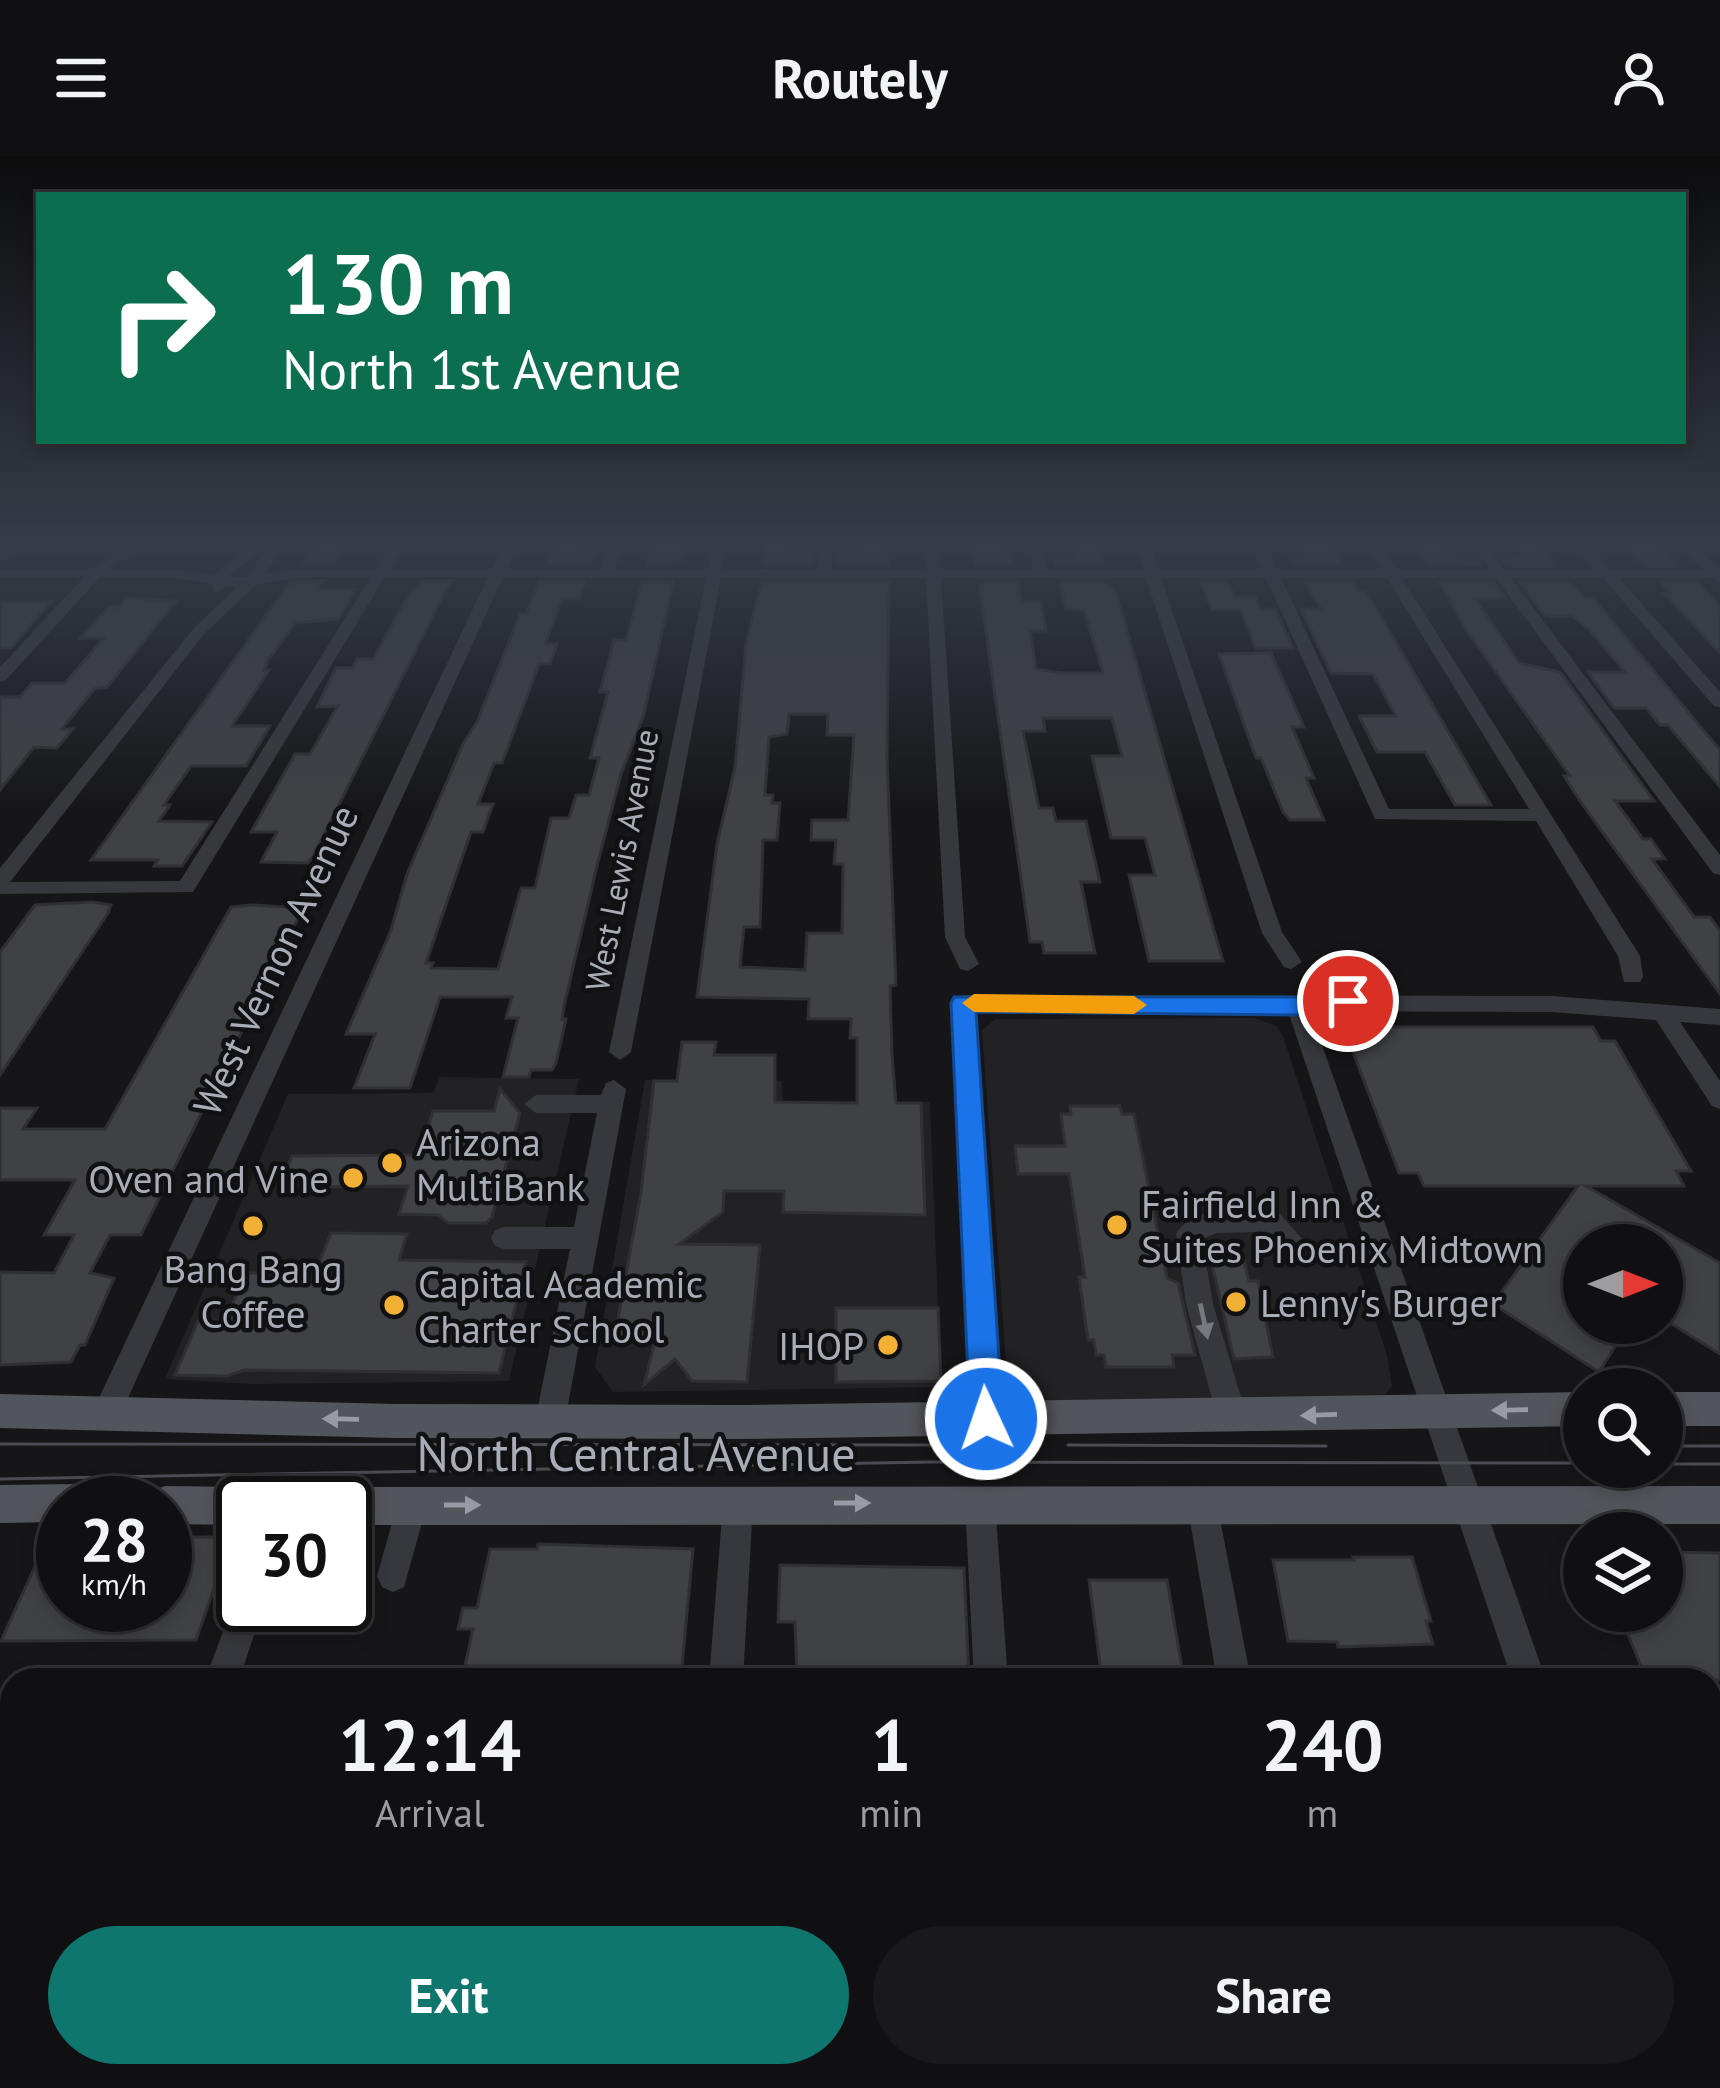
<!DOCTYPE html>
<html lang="en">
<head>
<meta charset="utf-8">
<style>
	:root { --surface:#101012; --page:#19191b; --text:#f1f3f6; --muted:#9c9d9f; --line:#303032; --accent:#0f766e }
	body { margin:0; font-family:"PT Sans",sans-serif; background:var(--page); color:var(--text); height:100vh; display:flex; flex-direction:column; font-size:45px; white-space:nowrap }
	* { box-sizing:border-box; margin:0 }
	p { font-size:39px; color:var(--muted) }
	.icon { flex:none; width:66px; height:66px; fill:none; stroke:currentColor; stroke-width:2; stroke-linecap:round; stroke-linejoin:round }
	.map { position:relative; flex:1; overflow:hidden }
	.details { position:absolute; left:0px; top:1512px; width:1722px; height:420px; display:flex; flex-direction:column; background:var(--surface); border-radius:36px 36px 0 0; box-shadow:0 6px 18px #0003,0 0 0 3px var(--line) }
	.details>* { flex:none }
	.top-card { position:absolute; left:36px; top:36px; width:1650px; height:252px; border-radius:0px; box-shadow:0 6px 18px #0003,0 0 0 3px var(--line); background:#0b6e4f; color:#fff; overflow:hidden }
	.needle { width:78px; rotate:90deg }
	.controls { position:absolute; left:1563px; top:1068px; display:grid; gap:24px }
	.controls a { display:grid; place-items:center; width:120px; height:120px; border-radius:50%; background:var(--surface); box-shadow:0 6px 18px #0003,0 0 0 3px var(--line); font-size:60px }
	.speed { position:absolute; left:36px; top:1320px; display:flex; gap:24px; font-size:60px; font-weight:700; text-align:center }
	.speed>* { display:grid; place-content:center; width:156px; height:156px; border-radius:50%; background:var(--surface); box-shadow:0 6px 18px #0003,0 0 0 3px var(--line); line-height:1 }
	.speed small { font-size:30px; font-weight:400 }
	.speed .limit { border:6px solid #111; border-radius:18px; background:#fff; color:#111 }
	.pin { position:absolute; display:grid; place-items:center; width:102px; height:102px; color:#fff; margin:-51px; border:6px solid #fff; border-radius:50%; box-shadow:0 3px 12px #0007 }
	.me { position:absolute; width:132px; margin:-66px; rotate:357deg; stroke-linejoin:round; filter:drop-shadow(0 0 9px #0008) }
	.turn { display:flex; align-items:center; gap:42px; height:252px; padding:0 48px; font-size:54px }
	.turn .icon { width:156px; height:156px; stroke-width:2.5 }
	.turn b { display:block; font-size:84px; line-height:102px }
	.eta { display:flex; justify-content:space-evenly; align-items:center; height:204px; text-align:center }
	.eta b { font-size:72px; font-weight:700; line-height:84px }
	.action { display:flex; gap:24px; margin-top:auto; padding:24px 48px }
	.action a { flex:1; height:138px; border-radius:72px; background:var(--accent); color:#fff; font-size:48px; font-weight:700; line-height:138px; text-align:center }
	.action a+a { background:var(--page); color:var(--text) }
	header { display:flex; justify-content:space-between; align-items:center; height:156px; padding:0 48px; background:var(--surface); font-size:54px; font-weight:700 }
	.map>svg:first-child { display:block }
</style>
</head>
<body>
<header><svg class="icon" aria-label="menu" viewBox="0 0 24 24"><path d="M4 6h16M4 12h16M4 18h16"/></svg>Routely<svg class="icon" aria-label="person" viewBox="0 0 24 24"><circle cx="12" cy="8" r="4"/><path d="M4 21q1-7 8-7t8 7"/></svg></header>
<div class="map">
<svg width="1720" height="1932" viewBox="0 0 1720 1932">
	<rect width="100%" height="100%" fill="#161618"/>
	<path fill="#222225" d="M1255 862 1276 870 1283 880 1387 1199 1392 1230 1384 1240 1030 1253 1008 1234 982 874 996 863Z
		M440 921 579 923 509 1225 251 1228 165 1223 288 938 433 937Z
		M645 924 782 925 783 946H930L941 1231 613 1236 595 1211Z"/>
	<path fill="#404145" stroke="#303034" stroke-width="3" fill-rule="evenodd" d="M320 384H348L333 409H302Z
		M556 384H587L583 396H594L590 409H545Z
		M650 384H684L680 406 648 409Z
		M765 384H788L786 397H814L813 409H764Z
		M857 384H887L888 409H836L837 398 857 397Z
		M973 384H1006L1014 409H976Z
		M1069 384H1096L1103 409H1056L1054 402H1074Z
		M1297 384H1328L1342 409H1297L1294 403H1307Z
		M1413 384H1438L1460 404H1477L1481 409H1428Z
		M1510 384H1535L1557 410H1506L1503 404 1522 399Z
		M1620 384H1652L1679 410H1645Z
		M322 425 317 433 356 434 338 463 295 467 268 504 264 514H269L232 570H270L246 610H191L164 649H170L159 665 212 666 182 710H154L158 704H91L289 427Z
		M423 425H450L314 699 308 707 261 706 277 676H251L295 598H310L338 550 317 551 336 512H352L357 503H373L409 438Z
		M539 426H584L579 443H562L545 488H557L550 508H539L502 607H494L478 648H493L483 676H471L426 807H433L431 812 498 813 521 732H535L551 662H569L576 639H589L599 602H590L608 536H600L614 484H626L642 426H673L644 558 621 618 598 706 564 850 562 863H566L556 907 552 914H531L529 921H503L518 862H506L512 841H440L410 932H354L375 878H346L391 774 407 718 464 586 477 566 520 458H526Z
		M761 427H889L887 601 896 829 890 830 892 899 896 947H921L925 1059 783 1056 784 1035H724L723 1056 679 1088 760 1089 747 1226 692 1225 675 1203 644 1229 655 1185 614 1184 641 1036 654 925H677L682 886H716L714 899H775V946L857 947V882H850L851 863H808L809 843 697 841 717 688 735 611 746 488ZM789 558H828L827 579H854L848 664H812L811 684H836L834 708H843L842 777H807L805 814 740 811 744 771H760L763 684H777L780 647H772L773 639H765L769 581 787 578Z
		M979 427H1018L1021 445H1040L1046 475H1030L1036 513 1060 517H1103L1084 453H1066L1060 427H1109L1116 437 1223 805H1149L1129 719H1155L1145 682H1111L1092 600H1122L1112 562H1043L1045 575H1023L1039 652H1053L1056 665H1086L1100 726H1081L1095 797H1044L1042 786H1030Z
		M1201 427H1228L1234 440H1255L1260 453H1275L1293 492H1256L1240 453H1212Z
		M1306 427H1353L1358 435H1366L1491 649H1455L1425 596H1377L1359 560H1396L1373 518 1331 517 1301 453H1321Z
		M1440 427H1494L1505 442 1475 443 1519 507 1560 516 1654 645H1615L1643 683H1651L1665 703H1652L1694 761H1710L1720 775V838L1582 648 1564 620H1570L1465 472Z
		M1520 427H1572L1585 442H1593L1720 594V631L1668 569H1660L1646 552H1614L1588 516H1625L1588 472 1572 460H1545Z
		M1661 427H1697L1720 450V497L1664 437H1671Z
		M127 442 176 445 107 531 94 533 62 573H73L57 592 34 591 0 634V541H20L32 527H65L104 482H80L109 451H119Z
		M0 446H51L11 492H0Z
		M1271 497 1304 571H1292L1314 622H1306L1324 664H1290L1283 656 1261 602H1256L1219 498Z
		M92 746 111 749 108 757 0 919V796L35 749Z
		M252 749 303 752 141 1079H110L90 1117 114 1122 85 1189H80L71 1206 0 1209V1116L54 1117 74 1079H44L75 1024H0V952H37L23 973H105L231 751Z
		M1360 871H1593L1601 885H1615L1691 1015H1676L1684 1030H1586L1720 1107V1198L1662 1162V1089H1584V1167H1630L1599 1216 1493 1148 1578 1030H1424L1418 1017H1399L1348 883H1365Z
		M500 933 520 957 492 1061 486 1067H448L438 1059 399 1058 408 1030 279 1031 292 1000 419 999 433 955H494Z
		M1070 950H1120L1122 958H1134L1167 1122 1178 1127 1195 1199H1172L1174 1211H1106L1104 1199H1096L1094 1184H1088L1079 1121H1085L1069 1018H1018L1015 990H1065L1061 958H1071Z
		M331 1077 407 1078 399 1104 526 1106 499 1217 244 1214 227 1220 175 1219 198 1165H226L245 1117H315Z
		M1208 1091H1222L1225 1101H1243L1249 1125H1258L1273 1201 1234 1203Z
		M836 1152H938L941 1225 836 1226Z
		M63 1370V1449H165V1381H232L196 1484 1 1485 53 1371Z
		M538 1388 693 1393 682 1510H465L473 1473H458L463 1452H477L490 1393H537Z
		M1662 1396 1720 1397V1524H1647L1618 1455H1662Z
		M1353 1401H1412L1431 1465H1426L1433 1488 1338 1491 1337 1486 1288 1485 1273 1404H1354Z
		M780 1409 964 1412 969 1524H797L795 1466H778Z
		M1089 1424H1167L1184 1524H1102Z"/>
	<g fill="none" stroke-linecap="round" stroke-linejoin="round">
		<path fill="#37383d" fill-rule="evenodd" d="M18 384H36L0 404V394Z
			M137 384H155L107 413H170L214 419 256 384H285L266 418 299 413H376L394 384H408L390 413H492L506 384H520L507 413H601L610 384H624L615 413H708L714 384H728L722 413H817L819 384H833L831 413H926L924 384H938L940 413H1033L1028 384H1042L1047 413H1144L1134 384H1148L1158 413H1262L1249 384H1263L1277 413H1382L1364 384H1378L1396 413 1490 414 1468 384H1482L1504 414H1595L1570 384H1585L1611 414H1703L1674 384H1689L1720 414V427L1711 422H1619L1720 536V551L1714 550 1603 422H1511L1720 699V719L1713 717 1496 422H1402L1640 800 1643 821 1640 826H1624L1618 800 1536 665 1375 663 1266 422H1161L1282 776 1302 806 1291 813 1284 811 1262 777 1146 422H941L965 781 979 808 968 815 960 813 945 781 926 422H721L631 896 620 904 609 896 706 422 503 421 117 1266 107 1270 97 1266 92 1256 97 1246 488 421H385L193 736 0 738V712L194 472 237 431 226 430 218 436 213 435 212 428 170 421H100L6 524 0 526V511L84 421H0V413H92ZM269 388 248 421H228L229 420ZM299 421H371L180 725 10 726 204 478 257 428ZM1281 422H1387L1529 653H1389Z
			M963 839 1552 840 1720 853V869L1680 866 1720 925V953L1712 950 1656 864 1552 856 1310 855 1546 1524H1512L1288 855H974L1001 1263 996 1273 986 1277 976 1273 971 1263 952 847Z
			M614 924 626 933 565 1265 560 1275 550 1279 540 1275 535 1265 570 1093H504L495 1090 491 1082 495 1074 504 1071H574L597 957H536L524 948 536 939H601L606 927Z
			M1270 1054 1279 1057 1304 1085 1300 1093C1283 1099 1276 1087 1264 1076L1217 1077 1202 1083 1213 1148 1247 1261 1242 1271 1232 1275 1222 1271 1217 1261 1186 1148 1176 1078C1194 1048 1240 1054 1270 1054Z
			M980 1332 991 1336 995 1347 1008 1524H974L965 1347 969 1336Z
			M1202 1332 1213 1336 1217 1347 1251 1524H1217L1187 1347 1191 1336Z
			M738 1333 749 1337 753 1348 743 1524H709L723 1348 727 1337Z
			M412 1334 423 1338 427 1349 404 1431 393 1436 382 1431 377 1420 397 1349 401 1338Z
			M243 1435V1449H264L239 1524H205L237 1438Z
			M68 1920H108L104 1932H64Z
			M357 1920H397L395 1932H355Z
			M677 1920H717L716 1932H676Z
			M997 1920H1037L1038 1932H998Z
			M1288 1920H1328L1330 1932H1290Z
			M1642 1920H1682L1686 1932H1646Z"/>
		<path fill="#53555c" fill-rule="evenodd" d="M1584 1236V1270L740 1283 395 1282 0 1272V1238L395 1248 740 1249Z
			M1662 1236H1720V1270H1662Z
			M77 1328 91 1334 96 1347H63V1366L0 1367V1329Z
			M165 1330 243 1331 257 1336 261 1347H243V1369L165 1368V1347H147L151 1335Z
			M1720 1330V1368L345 1369V1347H327L331 1336 345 1331Z"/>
		<path stroke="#4a4c52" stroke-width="3" d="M0 1288 930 1289
			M1068 1289 1326 1290
			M1662 1290H1720
			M1662 1308H1720
			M0 1323 932 1306 1584 1307"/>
	</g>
	<defs><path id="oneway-solid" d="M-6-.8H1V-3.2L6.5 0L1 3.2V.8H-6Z" transform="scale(3)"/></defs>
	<use fill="#757881" href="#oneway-solid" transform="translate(1204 1165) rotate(78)"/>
	<g fill="#979ba6">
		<use href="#oneway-solid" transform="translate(1510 1254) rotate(179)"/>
		<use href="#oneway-solid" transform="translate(1319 1259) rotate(178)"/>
		<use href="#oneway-solid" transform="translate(341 1263) rotate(-179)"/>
		<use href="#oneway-solid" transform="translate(852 1347)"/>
		<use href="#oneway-solid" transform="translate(462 1349)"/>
	</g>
	<linearGradient id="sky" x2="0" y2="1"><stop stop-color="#0c0c0d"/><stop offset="0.59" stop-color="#363c48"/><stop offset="1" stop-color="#363c48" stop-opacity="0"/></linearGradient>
	<rect width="1720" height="655" fill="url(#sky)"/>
	<path fill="#1a73e8" stroke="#114b97" stroke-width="3" d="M1348 837 1361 845 1357 852 1297 859 976 856 1003 1263 998 1274 986 1279 975 1274 970 1263 951 847 954 841H1297Z"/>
	<path fill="#f59e0b" d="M974 838 1134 840 1147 849 1134 858 974 856 962 847Z"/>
	<g fill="#f2b134" stroke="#111113" stroke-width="4.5">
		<circle cx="392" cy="1007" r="12"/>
		<circle cx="353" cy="1022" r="12"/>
		<circle cx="1117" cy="1069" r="12"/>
		<circle cx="253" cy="1070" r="12"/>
		<circle cx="1236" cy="1146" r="12"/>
		<circle cx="394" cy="1149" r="12"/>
		<circle cx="888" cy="1189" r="12"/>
	</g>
	<g text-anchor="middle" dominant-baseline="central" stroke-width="9" stroke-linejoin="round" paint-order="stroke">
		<g font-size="33" fill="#a8adb8" stroke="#111113">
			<text transform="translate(621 704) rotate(-79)">West Lewis Avenue</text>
		</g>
		<g font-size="39" fill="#a8adb8" stroke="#111113">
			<text transform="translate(275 804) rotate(-65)">West Vernon Avenue</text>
		</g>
		<g font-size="39" fill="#a8adb8" stroke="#111113" text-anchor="start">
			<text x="416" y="985">Arizona<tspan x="416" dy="45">MultiBank</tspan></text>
			<text x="329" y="1022" text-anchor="end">Oven and Vine</text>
			<text x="1141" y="1047">Fairfield Inn &amp;<tspan x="1141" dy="45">Suites Phoenix Midtown</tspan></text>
			<text x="253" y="1112" text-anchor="middle">Bang Bang<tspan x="253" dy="45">Coffee</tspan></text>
			<text x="418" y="1127">Capital Academic<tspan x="418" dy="45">Charter School</tspan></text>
			<text x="1260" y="1146">Lenny's Burger</text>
			<text x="864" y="1189" text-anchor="end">IHOP</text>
		</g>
		<g font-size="48" fill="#a8adb8" stroke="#111113">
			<text x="636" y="1297">North Central Avenue</text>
		</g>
	</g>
</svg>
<div class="controls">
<a><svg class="needle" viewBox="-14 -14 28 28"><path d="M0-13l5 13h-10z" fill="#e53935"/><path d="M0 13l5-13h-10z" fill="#9c9d9f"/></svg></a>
<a><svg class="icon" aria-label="search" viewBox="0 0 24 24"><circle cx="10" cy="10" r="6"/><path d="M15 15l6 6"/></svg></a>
<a><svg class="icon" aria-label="layers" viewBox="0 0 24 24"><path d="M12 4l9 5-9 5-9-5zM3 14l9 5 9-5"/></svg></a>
</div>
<div class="speed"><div>28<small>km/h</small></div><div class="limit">30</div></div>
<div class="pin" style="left:1348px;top:845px;background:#d93025"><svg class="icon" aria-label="arrive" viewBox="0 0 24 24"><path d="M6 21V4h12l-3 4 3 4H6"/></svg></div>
<svg class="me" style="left:986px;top:1263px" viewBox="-20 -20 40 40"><circle r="17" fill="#1a73e8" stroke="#fff" stroke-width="3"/><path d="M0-11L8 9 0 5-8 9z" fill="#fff"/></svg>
<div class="top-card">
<div class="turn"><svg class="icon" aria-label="right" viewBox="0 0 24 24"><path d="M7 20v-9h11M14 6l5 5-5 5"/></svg><div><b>130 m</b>North 1st Avenue</div></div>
</div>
<section class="details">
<div class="eta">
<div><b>12:14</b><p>Arrival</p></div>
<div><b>1</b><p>min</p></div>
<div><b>240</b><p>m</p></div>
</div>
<div class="action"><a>Exit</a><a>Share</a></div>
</section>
</div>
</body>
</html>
